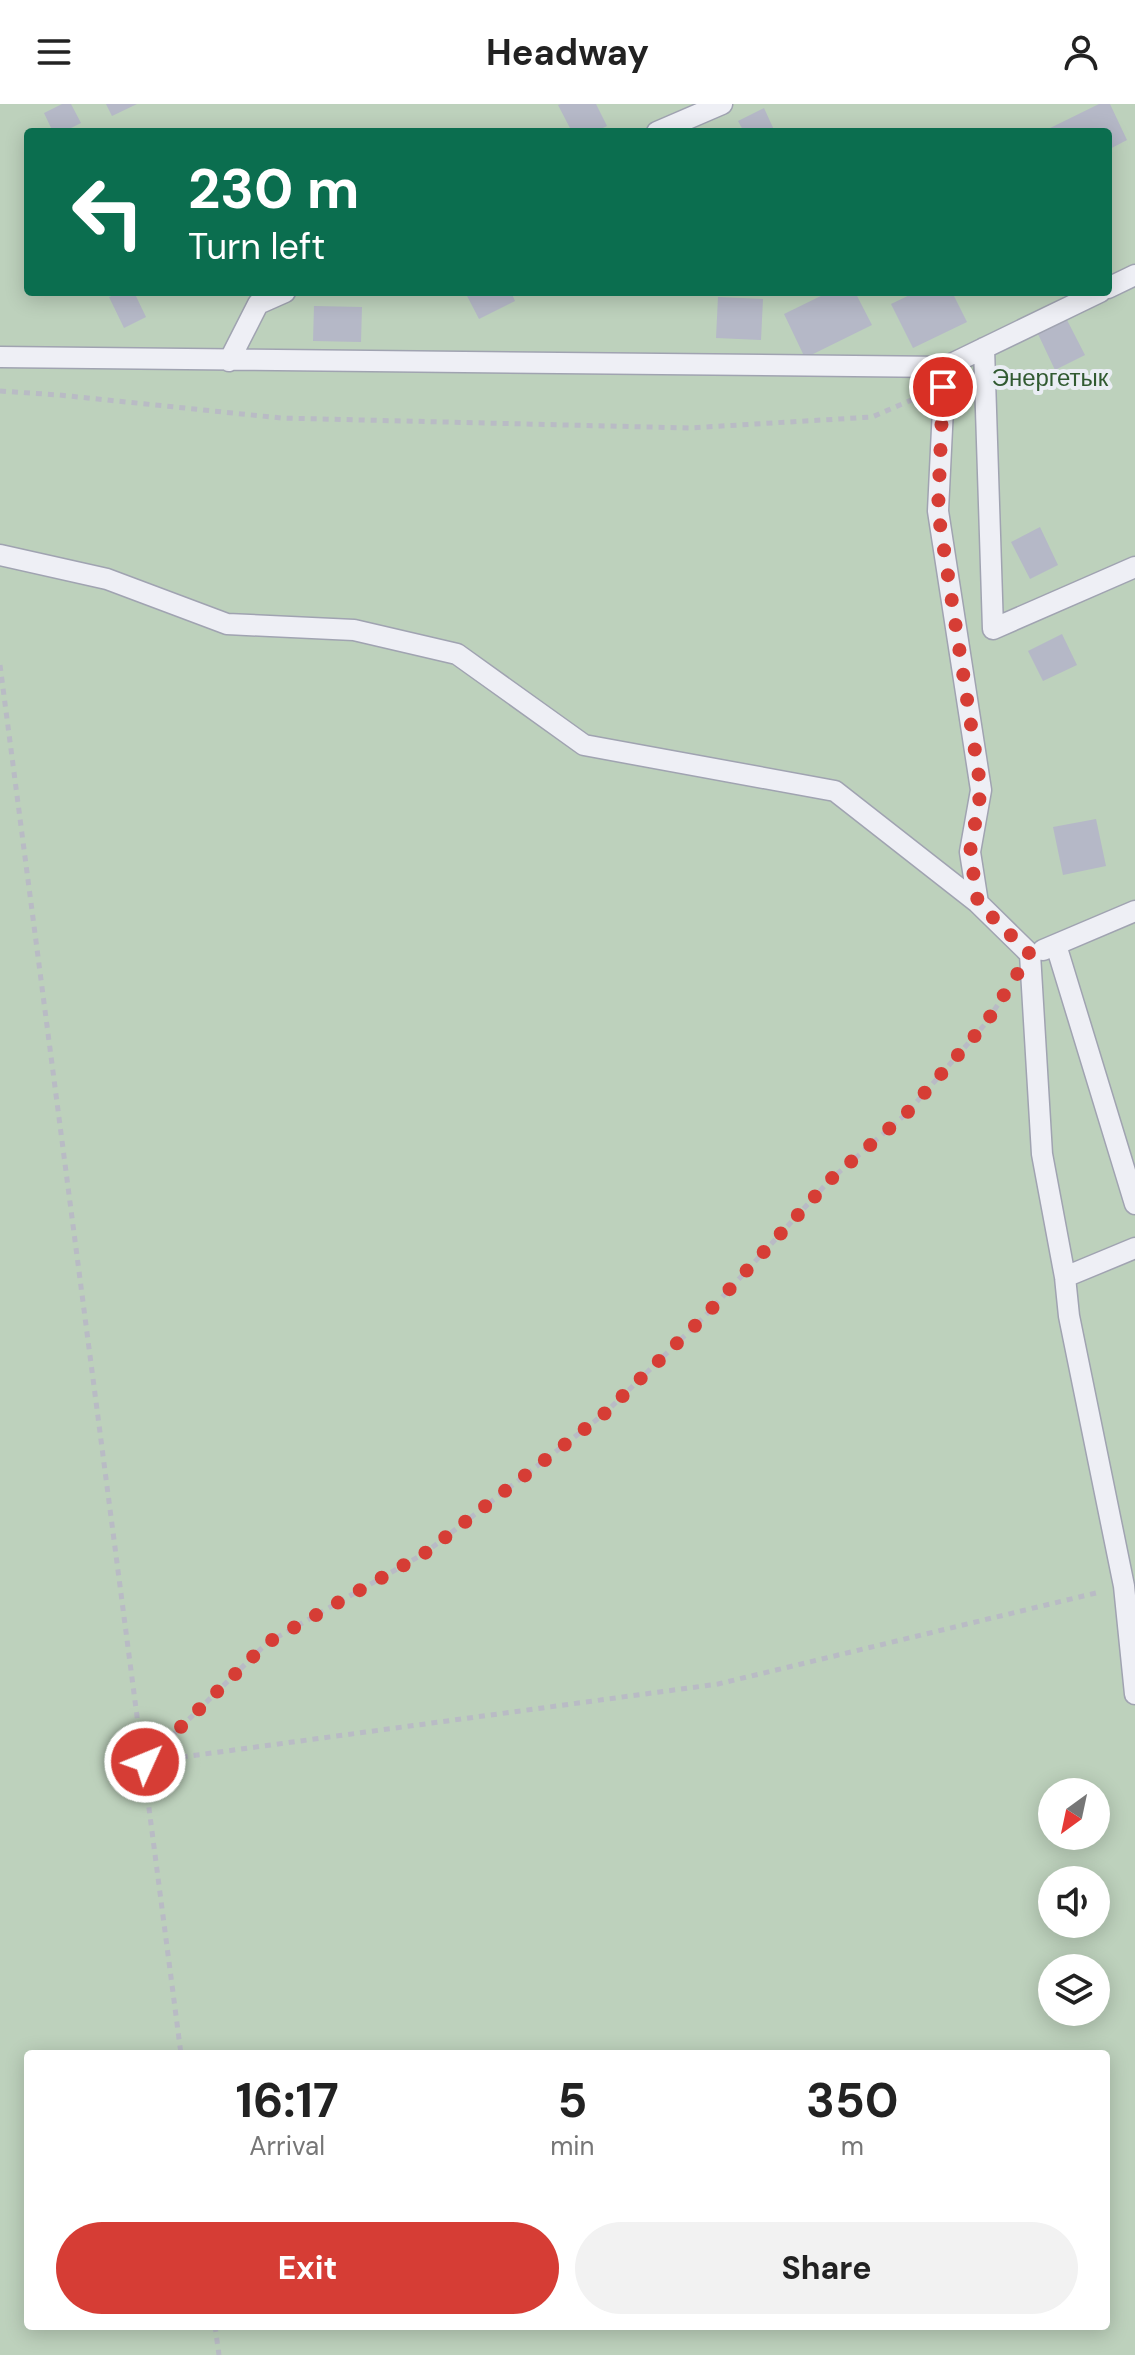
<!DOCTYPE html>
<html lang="en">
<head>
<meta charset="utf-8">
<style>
	:root { --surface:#fff; --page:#f2f2f2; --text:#222; --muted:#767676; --accent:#d63d35 }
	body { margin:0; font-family:"DM Sans",sans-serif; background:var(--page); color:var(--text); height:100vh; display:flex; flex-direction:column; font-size:30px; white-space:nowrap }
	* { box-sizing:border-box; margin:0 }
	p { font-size:26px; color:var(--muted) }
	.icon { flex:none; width:44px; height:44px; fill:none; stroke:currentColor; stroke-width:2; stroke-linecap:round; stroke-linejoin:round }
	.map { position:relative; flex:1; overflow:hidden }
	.sheet { position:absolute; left:24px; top:1946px; width:1086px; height:280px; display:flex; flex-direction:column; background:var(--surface); border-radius:8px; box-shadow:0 4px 20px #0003 }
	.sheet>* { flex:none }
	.hud { position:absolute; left:24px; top:24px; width:1088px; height:168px; border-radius:8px; box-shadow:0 4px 20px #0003; background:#0b6e4f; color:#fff; overflow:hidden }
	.needle { width:52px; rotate:213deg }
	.tools { position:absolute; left:1038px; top:1674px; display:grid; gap:16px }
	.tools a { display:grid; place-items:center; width:72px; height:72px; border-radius:50%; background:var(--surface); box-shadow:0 4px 20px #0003; font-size:40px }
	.pin { position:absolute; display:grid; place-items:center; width:68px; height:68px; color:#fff; margin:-34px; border:4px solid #fff; border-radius:50%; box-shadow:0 2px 8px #0007 }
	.me { position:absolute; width:88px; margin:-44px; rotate:46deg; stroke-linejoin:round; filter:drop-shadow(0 0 6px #0008) }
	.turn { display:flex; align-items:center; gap:28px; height:168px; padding:0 32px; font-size:36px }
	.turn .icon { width:104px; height:104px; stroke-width:2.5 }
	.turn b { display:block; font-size:56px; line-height:68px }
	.eta { display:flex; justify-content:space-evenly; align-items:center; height:136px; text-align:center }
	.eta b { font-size:48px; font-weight:700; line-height:56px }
	.action { display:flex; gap:16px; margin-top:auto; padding:16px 32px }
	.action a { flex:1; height:92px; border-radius:48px; background:var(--accent); color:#fff; font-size:32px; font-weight:700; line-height:92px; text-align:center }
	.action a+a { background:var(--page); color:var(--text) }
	header { display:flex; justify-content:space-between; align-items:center; height:104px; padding:0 32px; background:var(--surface); font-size:36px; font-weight:700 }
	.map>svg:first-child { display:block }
</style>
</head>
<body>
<header><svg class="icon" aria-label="menu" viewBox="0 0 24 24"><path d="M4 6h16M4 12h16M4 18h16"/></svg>Headway<svg class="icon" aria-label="person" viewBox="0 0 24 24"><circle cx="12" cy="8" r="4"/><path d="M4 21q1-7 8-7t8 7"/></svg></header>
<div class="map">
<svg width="1135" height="2251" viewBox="0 0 1135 2251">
	<rect width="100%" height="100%" fill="#dbdde7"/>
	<path fill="#bdd1bc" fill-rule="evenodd" d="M0 0H1135V2251H0ZM28 28H1108V188H28ZM1052 1688H1096V1732H1052ZM1052 1776H1096V1820H1052ZM1052 1864H1096V1908H1052ZM28 1950H1106V2222H28Z"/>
	<path fill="#b5b8c7" d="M62 0H71L81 19 63 28H53L44 9Z
		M106 0H137L112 12Z
		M561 0H596L607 22 595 28H572L558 1Z
		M1099 0H1110L1127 36 1108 46V28H1042Z
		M764 4 775 28H744L738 17Z
		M121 188H134L146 213 124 224 109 193Z
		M465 188H511L515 197 479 215Z
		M829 188H855L872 221 805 254 784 210Z
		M916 188H952L967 218 913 244 891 200Z
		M718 193 763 195 761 236 716 234Z
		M314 202 362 203 361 238 313 237Z
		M1067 216 1085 251 1055 266 1038 230Z
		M1040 423 1058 461 1030 475 1011 438Z
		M1062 530 1077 561 1043 577 1028 547Z
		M1096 715 1106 762 1063 771 1053 723Z"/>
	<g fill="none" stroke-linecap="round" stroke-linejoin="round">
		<defs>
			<path id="lane" d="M657 28 722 0
				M1108 184 1135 171
				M984 244 993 525 1135 463
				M0 253 945 263 938 407 981 686 970 748 978 799 1030 850 1042 1050 1065 1173 1069 1212 1124 1482 1135 1590
				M229 257 258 200 285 188
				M945 263 1100 188
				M0 451 107 475 227 520 354 526 457 550 584 641 835 687 978 799
				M1056 841 1135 1100
				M1043 846 1135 807
				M1065 1173 1135 1144"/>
		</defs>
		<use href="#lane" stroke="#a0a3b1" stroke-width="23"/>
		<path stroke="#b9bbc5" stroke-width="5" stroke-dasharray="6 6" stroke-linecap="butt" d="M0 287 59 291 281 314 689 324 872 313 916 294
			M0 561 181 1950
			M146 1657 267 1539 425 1449 604 1310 703 1214 830 1076 906 1010 986 919 1006 888
			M146 1658 718 1580 1100 1488
			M215 2222 219 2251"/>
		<use href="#lane" stroke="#eeeff5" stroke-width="20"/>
	</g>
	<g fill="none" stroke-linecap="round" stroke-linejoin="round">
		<path stroke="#d63d35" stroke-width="14" stroke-dasharray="0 25.2" d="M145 1658 267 1539 425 1449 604 1310 703 1214 830 1076 906 1010 986 919 1030 850 978 799 970 748 981 686 938 407 943 283"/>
	</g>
	<g text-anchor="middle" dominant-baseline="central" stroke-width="8" stroke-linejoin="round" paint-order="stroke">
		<g font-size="24" fill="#315a31" stroke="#eaedf4">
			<text x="1050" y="273">Энергетык</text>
		</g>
	</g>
</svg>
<div class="tools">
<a><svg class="needle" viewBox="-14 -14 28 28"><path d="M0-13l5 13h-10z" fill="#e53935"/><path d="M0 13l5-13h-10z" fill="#767676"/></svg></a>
<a><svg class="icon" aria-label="sound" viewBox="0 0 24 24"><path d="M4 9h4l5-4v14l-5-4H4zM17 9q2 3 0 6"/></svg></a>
<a><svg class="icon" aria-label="layers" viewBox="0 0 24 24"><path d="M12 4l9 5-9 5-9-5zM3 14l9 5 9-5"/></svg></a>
</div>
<div class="pin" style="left:943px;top:283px;background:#d93025"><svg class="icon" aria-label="arrive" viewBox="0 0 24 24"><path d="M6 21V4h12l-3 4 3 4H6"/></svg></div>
<svg class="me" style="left:145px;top:1658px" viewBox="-20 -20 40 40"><circle r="17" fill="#d63d35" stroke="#fff" stroke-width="3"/><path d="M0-11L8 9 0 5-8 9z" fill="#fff"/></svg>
<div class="hud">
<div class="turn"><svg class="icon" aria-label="left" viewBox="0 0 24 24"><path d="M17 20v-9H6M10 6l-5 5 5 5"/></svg><div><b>230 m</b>Turn left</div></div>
</div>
<section class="sheet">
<div class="eta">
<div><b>16:17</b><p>Arrival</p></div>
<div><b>5</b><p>min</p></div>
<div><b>350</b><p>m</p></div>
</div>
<div class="action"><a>Exit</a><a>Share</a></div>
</section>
</div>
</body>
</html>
